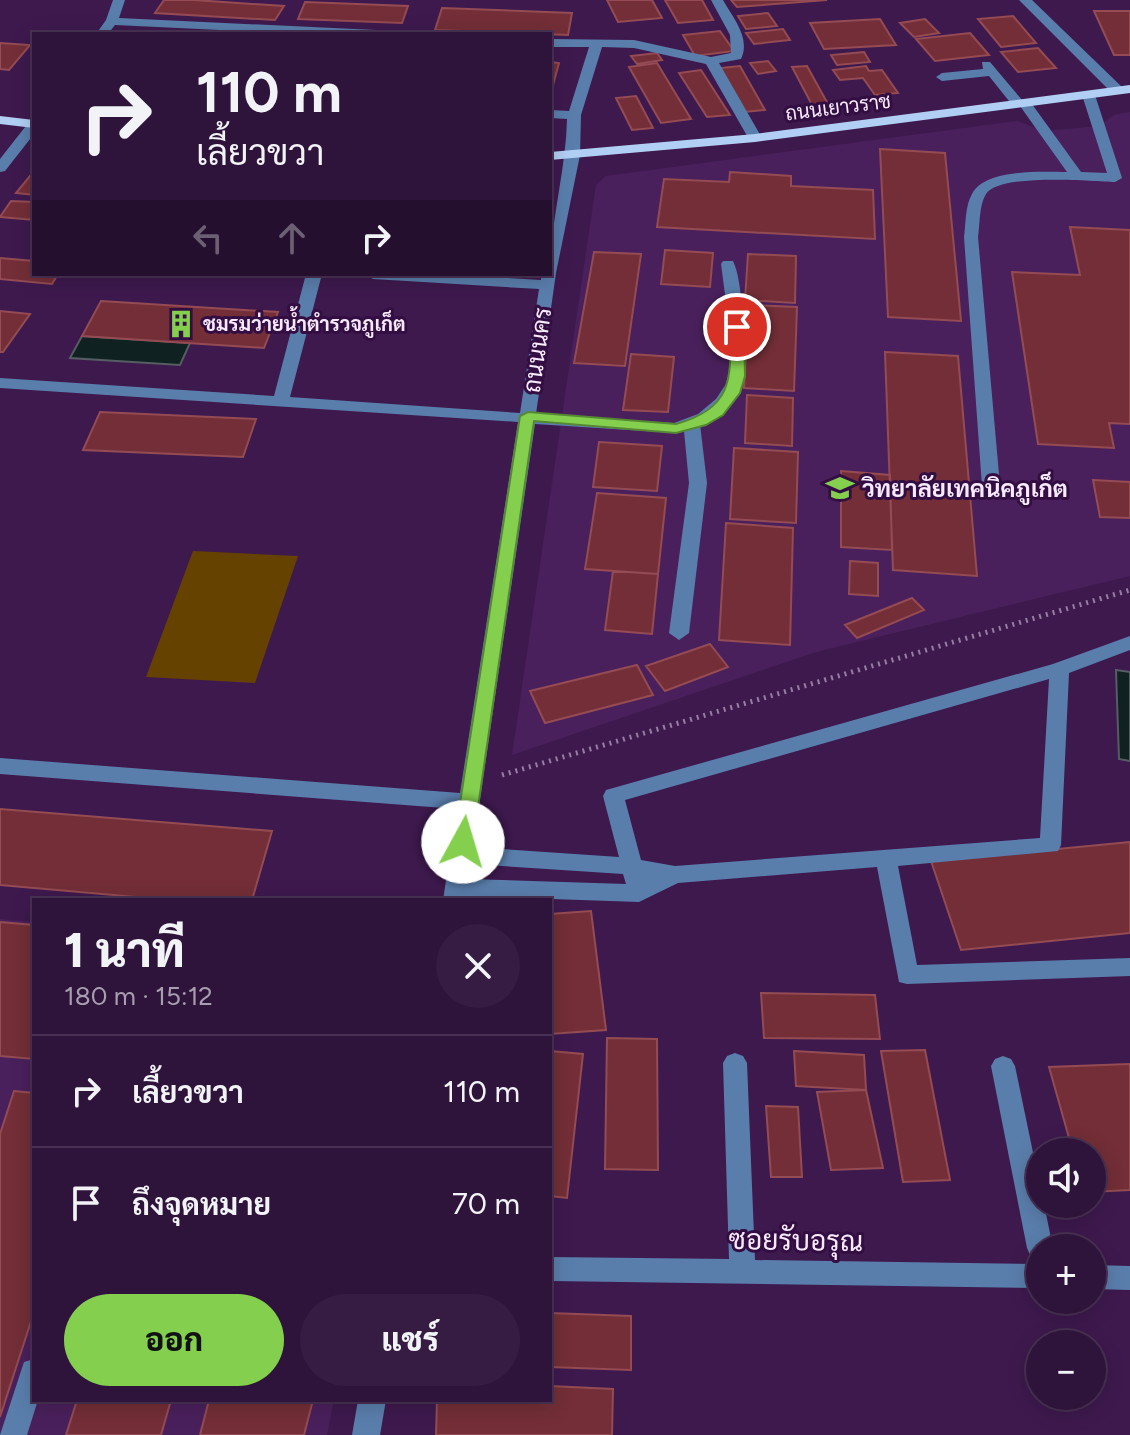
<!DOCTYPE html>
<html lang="th">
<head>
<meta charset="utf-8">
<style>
	:root { --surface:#2e133a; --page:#361c42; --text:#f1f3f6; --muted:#a79eaf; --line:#493254; --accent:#84d04e }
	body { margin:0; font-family:Figtree,Sarabun,sans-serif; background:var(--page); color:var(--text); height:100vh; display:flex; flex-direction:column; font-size:30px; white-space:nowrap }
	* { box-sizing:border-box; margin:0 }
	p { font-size:26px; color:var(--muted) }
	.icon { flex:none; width:44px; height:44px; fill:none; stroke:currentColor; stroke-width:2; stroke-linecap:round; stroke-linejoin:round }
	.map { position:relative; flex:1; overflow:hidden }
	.panel { position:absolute; left:32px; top:898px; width:520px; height:504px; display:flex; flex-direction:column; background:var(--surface); border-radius:0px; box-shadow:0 4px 20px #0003,0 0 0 2px var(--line) }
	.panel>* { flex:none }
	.guide { position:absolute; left:32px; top:32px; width:520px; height:244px; border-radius:0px; box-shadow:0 4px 20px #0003,0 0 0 2px var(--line); background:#2e133a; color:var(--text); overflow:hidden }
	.controls { position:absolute; left:1026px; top:1138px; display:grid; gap:16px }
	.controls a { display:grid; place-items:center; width:80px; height:80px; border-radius:50%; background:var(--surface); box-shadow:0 4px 20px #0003,0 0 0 2px var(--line); font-size:40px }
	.pin { position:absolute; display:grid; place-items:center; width:68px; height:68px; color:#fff; margin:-34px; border:4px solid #fff; border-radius:50%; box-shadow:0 2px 8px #0007 }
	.me { position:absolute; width:88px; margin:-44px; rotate:6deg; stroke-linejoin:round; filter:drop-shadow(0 0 6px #0008) }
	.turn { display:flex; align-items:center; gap:28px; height:168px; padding:0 32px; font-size:36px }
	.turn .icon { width:104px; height:104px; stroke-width:2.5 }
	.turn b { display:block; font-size:56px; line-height:68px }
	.lanes { display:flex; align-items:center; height:76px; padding:0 32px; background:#0003; justify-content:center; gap:40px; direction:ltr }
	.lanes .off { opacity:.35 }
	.round { display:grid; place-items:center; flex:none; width:84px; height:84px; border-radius:42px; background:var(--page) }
	.headline { display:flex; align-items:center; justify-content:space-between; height:136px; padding:0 32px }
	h1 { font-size:48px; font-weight:800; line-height:60px }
	.action { display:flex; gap:16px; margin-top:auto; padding:16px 32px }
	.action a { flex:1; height:92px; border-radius:48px; background:var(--accent); color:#111; font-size:32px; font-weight:800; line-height:92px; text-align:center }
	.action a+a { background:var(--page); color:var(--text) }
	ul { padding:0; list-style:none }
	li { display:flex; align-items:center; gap:24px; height:112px; padding:0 32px; border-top:2px solid var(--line) }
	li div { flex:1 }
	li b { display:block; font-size:30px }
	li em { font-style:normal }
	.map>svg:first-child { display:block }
</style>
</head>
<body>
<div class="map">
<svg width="1130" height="1435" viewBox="0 0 1130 1435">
	<rect width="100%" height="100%" fill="#3e194e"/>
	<path fill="#4a205c" d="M1130 112V576L816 652 512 755 596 185 606 176 1017 121 1045 131 1099 126 1114 115Z
		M0 919 34 922V1400H334L327 1435H0Z"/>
	<path fill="#664200" d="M193 551 298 556 255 683 146 677Z"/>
	<path fill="#0f2121" stroke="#555d63" stroke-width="2" d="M82 336 190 343 180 365 70 358Z
		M1116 670 1130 672V761L1119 759Z"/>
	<path fill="#732e37" stroke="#944b53" stroke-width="2" d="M164 0H194L284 6 275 20 155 13Z
		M607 0H652L662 18 618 22Z
		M665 0H702L713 20 678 23Z
		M731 0H827L737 7Z
		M305 2 408 6 402 23 298 19Z
		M442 8 572 13 568 35 435 30Z
		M1094 11H1130V55H1114Z
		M768 13 777 26 746 29 738 16Z
		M1013 16 1036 43 1001 47 978 19Z
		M880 19 896 45 824 49 810 23Z
		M925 19 939 33 914 37 900 23Z
		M783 29 790 40 754 44 746 33Z
		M720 31 734 51 695 56 683 35Z
		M970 33 989 55 935 61 916 39Z
		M0 43 30 45 9 70 0 69Z
		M1038 48 1056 68 1018 72 1001 52Z
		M864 52 870 62 837 65 831 55Z
		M657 53 662 60 637 64 631 56Z
		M768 61 776 71 758 74 750 63Z
		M550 62 559 63 550 96Z
		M657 63 691 119 661 123 629 67Z
		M740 66 765 110 744 112 720 68Z
		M807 66 828 104 812 105 792 67Z
		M866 66 869 71 882 70 898 93 875 95 863 78 840 80 833 70Z
		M701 70 730 115 707 117 679 73Z
		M636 96 653 128 632 130 616 98Z
		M880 149 945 153 961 321 888 317Z
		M34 171V195L16 193Z
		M730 172 791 176V186L873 190 875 239 657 227 664 179 729 182Z
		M11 201 34 202V220L0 217Z
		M1070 227 1130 230V424L1109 423 1114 448 1038 444 1012 272 1080 275Z
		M665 250 713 253 710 287 661 284Z
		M594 252 641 254 625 366 574 363Z
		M748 254 796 256 795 303 745 300Z
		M0 258 34 261V274H58L52 284 0 279Z
		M101 301 278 312 264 348 82 336Z
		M749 305 797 307 794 391 744 388Z
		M0 311 30 314 3 352H0Z
		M885 352 958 356 977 576 893 570Z
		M631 354 674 357 668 412 623 410Z
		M747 395 793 398 792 446 745 443Z
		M100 412 256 419 243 457 83 450Z
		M599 442 662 446 657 491 593 487Z
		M734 448 798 452 796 523 730 519Z
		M841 471 890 475 892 550 841 547Z
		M1093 480 1130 482V518L1100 517Z
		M597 493 666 498 658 574 585 569Z
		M726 523 793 528 790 645 719 640Z
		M850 561 878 563V596L849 594Z
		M613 571 658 574 652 634 605 630Z
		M912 598 924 610 857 638 845 625Z
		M710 644 728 667 665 691 646 666Z
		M637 665 653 695 545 723 530 691Z
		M0 809 272 831 252 900H170L0 885Z
		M1130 842V933L961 950 931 861Z
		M591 911 606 1030 550 1034V914Z
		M0 922 34 925V1059L0 1056Z
		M761 993 875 995 880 1039 764 1038Z
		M607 1038 657 1039 658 1170 605 1169Z
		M925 1050 950 1180 903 1182 881 1051Z
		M550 1051 583 1054 567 1198 550 1196Z
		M794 1051 864 1055 866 1090 796 1086Z
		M1130 1064V1190L1092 1192V1152H1073L1049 1067Z
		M866 1090 883 1168 831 1170 817 1092Z
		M14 1091 34 1093V1312L0 1417V1134Z
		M766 1106 798 1107 802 1177H771Z
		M550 1313 631 1316V1370L550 1367Z
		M550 1386 613 1389 612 1435H436L437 1400H550Z
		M77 1400H171L161 1435H66Z
		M209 1400H313L304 1435H200Z"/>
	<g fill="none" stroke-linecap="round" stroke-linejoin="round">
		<path stroke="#967da2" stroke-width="5" stroke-dasharray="2 5" stroke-linecap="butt" d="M502 775 1130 590"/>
		<path fill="#5a7eac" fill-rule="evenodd" d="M113 0H125L119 18 376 30 382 34H301L115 25 108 34H96L106 20Z
			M711 0H723C733 18 751 38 741 59L719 63 762 138 750 141 706 64 634 48 602 47 581 115 580 155 556 273 536 414 674 423 698 414 716 399 726 384 731 363V340L721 264 723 261H733C739 274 740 290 742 304 750 350 751 405 700 424L707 483 689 633 679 640 669 633 689 483 684 431 676 433 535 424 473 847 619 857 603 796 606 790 1053 664 1130 636V650L1069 673 1061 845 1058 851 898 866 917 965 1130 958V976L907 984 899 982 877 867 678 883 639 902 466 896 465 900H443L457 809 0 774V758L460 793 518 422 0 388V378L274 396 306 274H322L290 397 520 413 539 289 373 279 365 274H445L541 280V274H550C550 221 566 171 567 119L550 118V110L569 111 589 47H550V39L634 40 711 57 731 53 730 35ZM1049 679 1040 838 675 866 641 860 625 800ZM470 864 623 874 626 884 468 879Z
			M1019 0H1032L1123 88V94H1113Z
			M982 62H990L1022 100H1029L1081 172 1107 173 1082 95 1094 92 1122 178 1115 182C1090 181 1000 173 986 194 979 205 980 224 978 237L1000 486 991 491 982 486 964 237C966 223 965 206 972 194 985 168 1042 172 1067 172L1020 106H1013L989 76 942 81 936 77 942 73 983 69Z
			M34 121V134L5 171 0 172V159L29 122Z
			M735 1053 743 1056 747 1063 755 1260 1040 1264V1288L550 1281V1257L729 1259 723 1063 727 1056Z
			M1003 1056 1011 1059 1015 1066 1040 1186V1204H1044L1053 1248H1040V1260L1031 1257 1027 1248 991 1066 995 1059Z
			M1092 1265 1130 1266V1290L1092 1289Z
			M34 1359V1400H38L27 1435H0L24 1362Z
			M358 1400H386L380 1435H352Z"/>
		<path fill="#b1cff4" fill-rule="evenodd" d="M1130 85V93L755 142 550 160V152L755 134Z
			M0 116 34 120V128L0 124Z"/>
	</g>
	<path fill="#84d04e" stroke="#568733" stroke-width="2" d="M737 323 744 327 745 376 740 393 723 415 706 425 676 433 534 421 473 842 470 847H457L454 842 520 416 528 412 676 424C734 408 731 378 730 327Z"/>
	<defs>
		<symbol id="building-bare" viewBox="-9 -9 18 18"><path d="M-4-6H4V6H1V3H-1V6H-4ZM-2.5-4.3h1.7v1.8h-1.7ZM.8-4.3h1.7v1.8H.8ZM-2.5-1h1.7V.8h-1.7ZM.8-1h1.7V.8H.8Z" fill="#84d04e" stroke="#330e42" stroke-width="2.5" paint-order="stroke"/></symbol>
		<symbol id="university-bare" viewBox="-9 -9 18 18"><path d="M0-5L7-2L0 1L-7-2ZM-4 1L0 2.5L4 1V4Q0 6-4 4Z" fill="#84d04e" stroke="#330e42" stroke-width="2.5" paint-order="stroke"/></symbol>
	</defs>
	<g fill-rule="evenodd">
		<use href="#building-bare" x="161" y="304" width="40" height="40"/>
		<use href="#university-bare" x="820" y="468" width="40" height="40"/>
	</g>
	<g text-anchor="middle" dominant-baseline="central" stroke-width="6" stroke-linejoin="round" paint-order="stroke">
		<g font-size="20" fill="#f7eafd" stroke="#330e42">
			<text transform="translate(838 107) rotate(-7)">ถนนเยาวราช</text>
		</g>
		<g font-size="20" font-weight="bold" fill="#f7eafd" stroke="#330e42" text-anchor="start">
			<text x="203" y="324">ชมรมว่ายน้ำตำรวจภูเก็ต</text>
		</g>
		<g font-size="24" fill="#f7eafd" stroke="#330e42">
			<text transform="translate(537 350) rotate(-82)">ถนนนคร</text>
		</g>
		<g font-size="24" font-weight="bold" fill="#f7eafd" stroke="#330e42" text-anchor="start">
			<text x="862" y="488">วิทยาลัยเทคนิคภูเก็ต</text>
		</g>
		<g font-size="28" fill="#f7eafd" stroke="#330e42">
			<text transform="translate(796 1240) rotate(1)">ซอยรับอรุณ</text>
		</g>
	</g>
</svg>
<div class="controls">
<a><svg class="icon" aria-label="sound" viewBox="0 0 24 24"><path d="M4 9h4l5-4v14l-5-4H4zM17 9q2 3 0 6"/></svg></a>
<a>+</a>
<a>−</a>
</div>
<div class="pin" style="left:737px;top:327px;background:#d93025"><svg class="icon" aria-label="arrive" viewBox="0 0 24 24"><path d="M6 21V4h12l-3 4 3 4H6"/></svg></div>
<svg class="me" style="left:463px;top:842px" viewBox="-20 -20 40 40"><circle r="19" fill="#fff"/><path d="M0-13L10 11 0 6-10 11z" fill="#84d04e"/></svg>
<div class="guide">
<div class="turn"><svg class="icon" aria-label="right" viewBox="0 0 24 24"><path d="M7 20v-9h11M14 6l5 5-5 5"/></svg><div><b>110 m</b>เลี้ยวขวา</div></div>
<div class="lanes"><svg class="icon off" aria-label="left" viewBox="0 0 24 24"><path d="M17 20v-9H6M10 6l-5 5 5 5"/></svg><svg class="icon off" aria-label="ahead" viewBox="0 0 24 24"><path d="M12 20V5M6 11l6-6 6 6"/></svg><svg class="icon" aria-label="right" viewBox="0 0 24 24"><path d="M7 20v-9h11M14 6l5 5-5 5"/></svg></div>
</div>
<section class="panel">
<div class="headline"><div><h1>1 นาที</h1><p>180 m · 15:12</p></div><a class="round"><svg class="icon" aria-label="close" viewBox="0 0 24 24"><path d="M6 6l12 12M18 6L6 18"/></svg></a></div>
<ul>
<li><svg class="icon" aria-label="right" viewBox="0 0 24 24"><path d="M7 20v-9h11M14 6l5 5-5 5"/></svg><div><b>เลี้ยวขวา</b></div><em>110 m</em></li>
<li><svg class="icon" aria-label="arrive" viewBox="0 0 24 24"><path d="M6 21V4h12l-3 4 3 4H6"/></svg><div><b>ถึงจุดหมาย</b></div><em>70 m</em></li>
</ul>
<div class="action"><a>ออก</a><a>แชร์</a></div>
</section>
</div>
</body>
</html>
